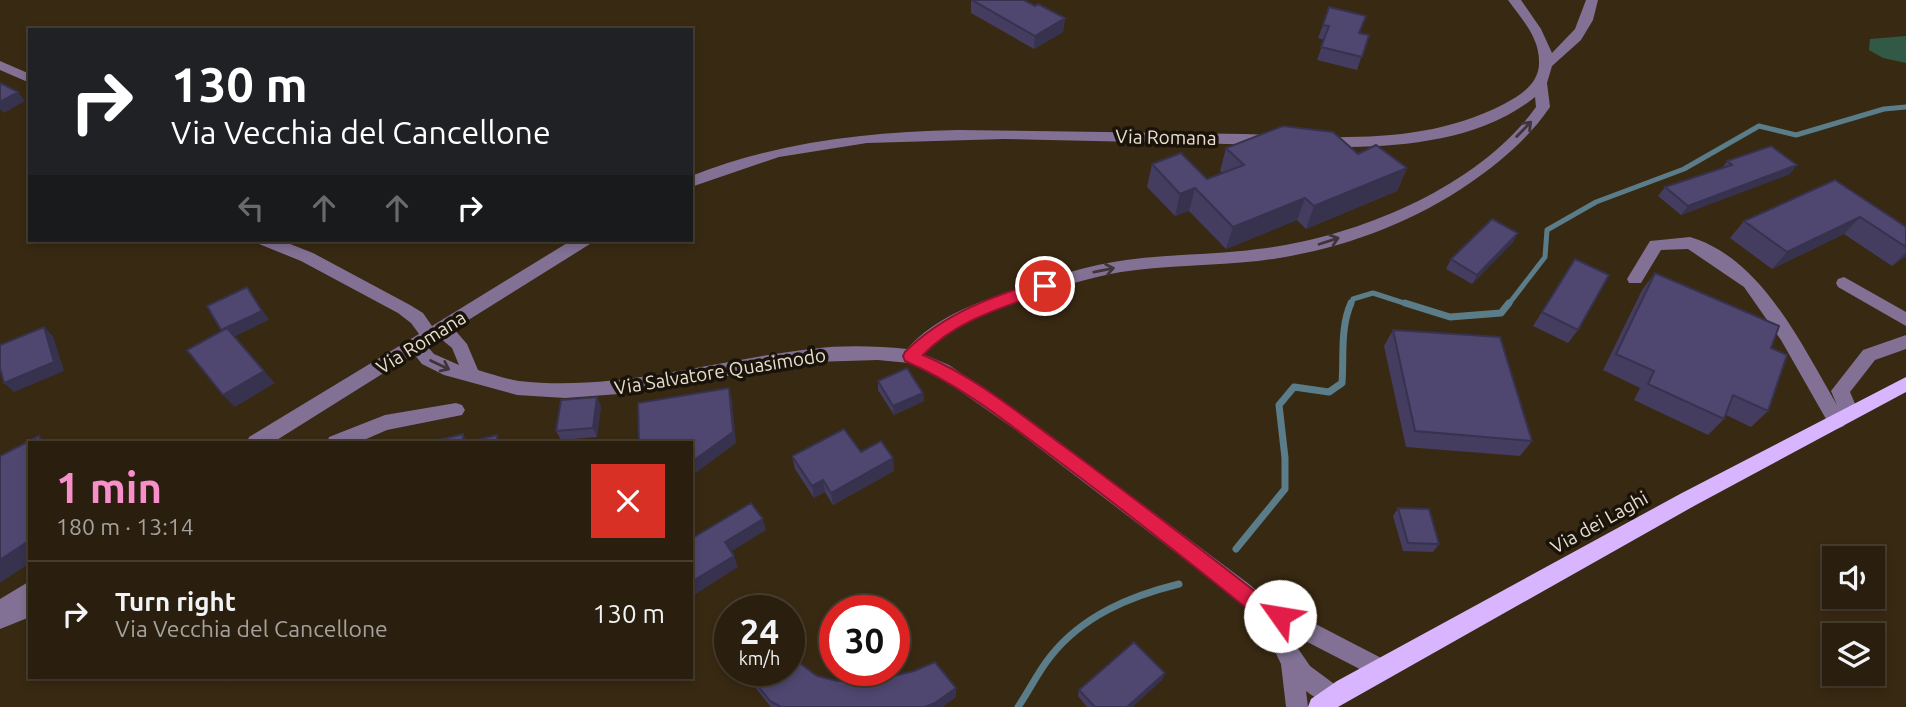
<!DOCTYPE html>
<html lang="en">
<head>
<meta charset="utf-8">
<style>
	:root { --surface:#2a1f0e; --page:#362c1c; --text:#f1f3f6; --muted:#a5a29e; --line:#463d2e; --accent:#f98fca }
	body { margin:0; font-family:Ubuntu,sans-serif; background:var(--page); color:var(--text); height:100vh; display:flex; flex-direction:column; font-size:26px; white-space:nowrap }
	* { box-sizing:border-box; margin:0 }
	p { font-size:23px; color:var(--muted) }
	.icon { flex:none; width:38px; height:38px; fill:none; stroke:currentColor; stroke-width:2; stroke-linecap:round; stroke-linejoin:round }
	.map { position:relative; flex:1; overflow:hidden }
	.drawer { position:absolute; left:28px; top:441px; width:665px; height:238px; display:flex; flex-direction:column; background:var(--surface); border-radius:0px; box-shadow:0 4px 10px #0003,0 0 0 2px var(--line) }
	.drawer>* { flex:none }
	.guide { position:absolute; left:28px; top:28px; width:665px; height:214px; border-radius:0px; box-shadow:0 4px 10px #0003,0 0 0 2px var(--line); background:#202124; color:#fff; overflow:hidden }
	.controls { position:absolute; left:1822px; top:546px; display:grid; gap:14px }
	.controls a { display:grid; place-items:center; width:63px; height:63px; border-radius:0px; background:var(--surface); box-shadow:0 4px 10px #0003,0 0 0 2px var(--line); font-size:35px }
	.speed { position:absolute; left:714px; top:595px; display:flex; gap:14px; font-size:35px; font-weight:700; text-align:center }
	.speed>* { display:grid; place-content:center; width:91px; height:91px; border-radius:50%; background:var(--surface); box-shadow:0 4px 10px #0003,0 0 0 2px var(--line); line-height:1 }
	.speed small { font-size:18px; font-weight:400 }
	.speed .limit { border:10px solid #d22; background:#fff; color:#111 }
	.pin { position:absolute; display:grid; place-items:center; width:60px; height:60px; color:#fff; margin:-30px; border:4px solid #fff; border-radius:50%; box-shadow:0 2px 7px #0007 }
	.me { position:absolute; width:77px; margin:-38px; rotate:302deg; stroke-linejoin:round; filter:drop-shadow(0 0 5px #0008) }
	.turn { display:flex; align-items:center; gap:24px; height:147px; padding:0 28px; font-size:32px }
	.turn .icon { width:91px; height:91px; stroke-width:2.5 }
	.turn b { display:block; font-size:49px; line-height:60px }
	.lanes { display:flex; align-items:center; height:66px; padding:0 28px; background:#0003; justify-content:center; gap:35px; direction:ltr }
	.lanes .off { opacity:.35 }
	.round { display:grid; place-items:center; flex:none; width:74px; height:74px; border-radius:0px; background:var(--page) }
	.summary { display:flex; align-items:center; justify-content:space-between; height:119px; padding:0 28px }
	h1 { font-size:42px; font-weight:700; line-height:52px; color:var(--accent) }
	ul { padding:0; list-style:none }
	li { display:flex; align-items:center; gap:21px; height:105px; padding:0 28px; border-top:2px solid var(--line) }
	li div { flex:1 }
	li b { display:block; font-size:26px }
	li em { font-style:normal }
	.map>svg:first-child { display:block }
</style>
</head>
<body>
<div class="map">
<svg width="1906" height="707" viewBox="0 0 1906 707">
	<rect width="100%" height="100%" fill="#382912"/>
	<path fill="#315945" d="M1906 36V63L1883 58 1869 50 1870 39Z"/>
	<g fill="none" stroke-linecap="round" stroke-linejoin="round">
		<path stroke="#5b7c89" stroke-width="5" d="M1351 305 1353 299 1373 293 1410 305
			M1508 305 1545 257 1547 230 1596 202 1684 169 1759 126 1796 135 1884 109 1906 107"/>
		<path stroke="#5b7c89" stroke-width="7" d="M1405 303 1450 317 1501 313 1509 303
			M1236 549 1285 489V458L1279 405 1294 387 1329 392 1342 383C1344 356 1340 328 1351 303
			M1018 707C1029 691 1038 672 1050 657 1082 616 1130 596 1179 584"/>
		<path fill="#827194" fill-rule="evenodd" d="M1508 0H1521L1541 29 1552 53 1575 29 1586 0H1598L1593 20 1581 40 1552 66 1547 83 1550 107C1529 138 1500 162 1470 183 1408 226 1333 252 1258 261 1213 266 1167 265 1121 272 1086 278 1053 289 1020 301 985 313 949 326 923 354L949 365 1027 418 1249 584 1274 606 1304 618 1389 662 1392 669 1389 676 1381 680 1286 631 1310 666 1341 689 1344 697 1341 705C1327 707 1317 699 1306 691L1308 707H1286L1281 664 1260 620 1235 598 1013 428 937 375 909 363 878 360 813 362 619 394 565 398 517 395 444 375 422 364 414 354 272 443H247L249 437 419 334 411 323 398 313 301 261 259 244 257 240H280L313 253 410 305 423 313 432 326 572 240H592L590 244 454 329 467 344 478 370C491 374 506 379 519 381 617 392 715 360 811 349 842 345 876 346 907 349 936 317 973 304 1013 290 1050 278 1087 265 1126 260 1170 254 1214 255 1258 249 1354 238 1478 188 1536 107L1535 97C1484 138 1412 146 1350 147 1339 147 1321 150 1314 142L1321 137C1385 138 1446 134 1504 104 1521 95 1540 83 1539 61 1539 37 1521 18 1508 0ZM440 338 452 348 459 365 434 354 427 346Z
			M0 61 30 74V83L0 70Z
			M958 130 1244 134 1272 135 1279 140 1272 145 1004 139 867 143 779 157 691 187V176C778 142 865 132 958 130Z
			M1690 237C1762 258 1802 346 1837 405L1831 391 1863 350 1906 335V349L1875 360 1850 392 1859 413 1856 418 1845 419 1844 426 1837 429 1830 426 1781 340 1744 287 1688 249 1661 250 1641 283H1629L1627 279 1650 241Z
			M1844 277 1906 312V326L1838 287 1836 283 1838 279Z
			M456 403 462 405 465 410 462 415 387 430 357 443H327L329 437 385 415Z
			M30 581V617L0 629V599Z"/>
		<path fill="#dab5ff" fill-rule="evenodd" d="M1906 377V392L1694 506 1338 707H1308L1311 699 1337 681 1680 494Z"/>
	</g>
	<path fill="#443d60" d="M971 0 1035 6 1065 18 1063 32 1034 49 971 13Z
		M1323 25 1369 35 1357 70 1317 60 1324 40 1318 38Z
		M1226 148 1358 154 1407 168 1397 191 1306 229 1297 220 1226 249 1189 211 1175 216 1147 187 1152 164 1207 179 1223 173 1220 171Z
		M1727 161 1790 174 1681 215 1658 196 1665 187 1722 168Z
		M1835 180 1906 227V256L1892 266 1844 234 1772 269 1730 238 1744 221Z
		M1518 233 1513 242 1472 284 1446 269 1451 259Z
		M1575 259 1578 330 1568 343 1533 326Z
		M1655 273 1768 411 1751 427 1726 415 1724 419 1708 435 1634 400 1640 388 1603 370 1642 290Z
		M1393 330 1532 441 1520 456 1406 447 1384 346Z
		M878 381 923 393 924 401 894 415 878 390Z
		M601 406 597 437 561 440 556 431Z
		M861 452 893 458 894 471 833 505 825 492 814 498 795 469 792 456Z
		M1398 508 1439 544 1433 552 1403 551 1393 516Z
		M741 670H789L838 681 956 688V697L942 707H771Z
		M1165 673 1162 680 1132 707H1087L1078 696 1079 690Z"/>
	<path fill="#37324e" d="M1065 18 1063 32 1034 49 1035 36Z
		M18 92 25 101 4 113 0 109V102Z
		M1797 165 1790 174 1681 215 1688 206Z
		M1407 168 1397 191 1306 229 1314 206Z
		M1195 188 1189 211 1175 216 1180 194Z
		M1305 198 1297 220 1226 249 1233 227Z
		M1860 217 1844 234 1772 269 1787 252Z
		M1518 233 1513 242 1472 284 1477 275Z
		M1906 252V256L1892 266Z
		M247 287 269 320 229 339 221 330Z
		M44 327 53 336 64 371 14 392 4 383Z
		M264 371 275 383 235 407 223 395Z
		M729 388 732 400 736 443 697 472 691 473V461Z
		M923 393 924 401 894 415 893 406Z
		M597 397 601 406 597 437 593 428Z
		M463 434 468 443H463Z
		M893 458 894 471 833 505 831 493Z
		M823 480 825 492 814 498 812 486Z
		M763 519 766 530 729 553 725 542Z
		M30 540V563L0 583V560Z
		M734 556 738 567 691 597V582Z
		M1165 673 1162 680 1132 707H1127Z
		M224 677H237L232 682Z
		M956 688V697L942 707H925Z"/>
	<path fill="#4f4770" stroke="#37324e" stroke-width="2" d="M972 0H1024L1035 6 1038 4 1065 18 1035 36Z
		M1329 7 1366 16 1359 33 1369 35 1362 57 1321 47 1329 26 1323 25Z
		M0 83 18 92 0 102Z
		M1283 126 1333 132 1358 154 1376 145 1407 168 1314 206 1305 198 1233 227 1195 188 1180 194 1152 164 1181 153 1207 179 1244 165 1226 148Z
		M1771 146 1797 165 1688 206 1665 187 1732 165 1727 161Z
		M1835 180 1906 227V247L1860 217 1787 252 1744 221Z
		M1492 219 1518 233 1477 275 1451 259Z
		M1575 259 1609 275 1578 330 1542 312Z
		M1655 273 1779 326 1771 348 1787 355 1768 411 1733 395 1724 419 1648 384 1654 371 1616 354Z
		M247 287 262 311 221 330 207 306Z
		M44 327 54 362 4 383 0 368V345Z
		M227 328 264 371 223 395 187 350Z
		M1393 330 1500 337 1532 441 1415 431Z
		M907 368 923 393 893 406 878 381Z
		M729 388 733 432 693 461H691V443H639L638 403Z
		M597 397 593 428 556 431 561 400Z
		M844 429 861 452 881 441 893 458 831 493 823 480 812 486 792 456Z
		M463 434V443H427Z
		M497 435V443H465Z
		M39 436 42 443H30V540L0 560V456Z
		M751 503 763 519 725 542 734 556 691 582V539Z
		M1398 508 1429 509 1439 544 1408 543Z
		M1134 642 1165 673 1127 707H1095L1079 690Z
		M730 643V651L726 646Z
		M789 655 817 676 838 681 881 679 914 671 935 662 956 688 935 703 925 707H781L770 701 745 670H789Z"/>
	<defs><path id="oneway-shaft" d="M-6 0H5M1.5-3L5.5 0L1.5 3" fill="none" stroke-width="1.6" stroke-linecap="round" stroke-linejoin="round" transform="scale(1.75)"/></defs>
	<g stroke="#3e343a">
		<use href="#oneway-shaft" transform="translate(1524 129) rotate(-46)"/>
		<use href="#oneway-shaft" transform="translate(1329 241) rotate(-18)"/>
		<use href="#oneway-shaft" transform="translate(1104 270) rotate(-11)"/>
		<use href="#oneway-shaft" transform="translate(440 365) rotate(26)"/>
	</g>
	<path fill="#e11d48" stroke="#92132f" stroke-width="2" d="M1045 280 1053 286 1051 290C1005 307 957 319 923 355 974 376 1020 414 1065 447 1135 499 1204 551 1272 605L1286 610 1289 616 1286 623 1280 625 1260 619C1193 565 1126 512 1057 460 1009 424 961 385 905 361L903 356 905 352C944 313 993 296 1045 280Z"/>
	<g text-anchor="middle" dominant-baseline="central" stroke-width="7" stroke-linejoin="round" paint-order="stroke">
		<g font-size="19" fill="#e8ded0" stroke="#1a1309">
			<text transform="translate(1166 137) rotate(1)">Via Romana</text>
			<text transform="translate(421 342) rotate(-32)">Via Romana</text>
			<text transform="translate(720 371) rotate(-9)">Via Salvatore Quasimodo</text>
			<text transform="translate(1599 522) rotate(-29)">Via dei Laghi</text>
		</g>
	</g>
</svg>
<div class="controls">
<a><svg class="icon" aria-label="sound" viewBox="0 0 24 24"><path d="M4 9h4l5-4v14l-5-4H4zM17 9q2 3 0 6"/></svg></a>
<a><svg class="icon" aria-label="layers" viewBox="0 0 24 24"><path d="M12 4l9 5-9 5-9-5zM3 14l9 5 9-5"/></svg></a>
</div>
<div class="speed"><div>24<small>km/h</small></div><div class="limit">30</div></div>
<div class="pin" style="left:1045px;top:286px;background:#d93025"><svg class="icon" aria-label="arrive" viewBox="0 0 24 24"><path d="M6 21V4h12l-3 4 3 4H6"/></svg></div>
<svg class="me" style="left:1280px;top:616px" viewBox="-20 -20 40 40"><circle r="19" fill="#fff"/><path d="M0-13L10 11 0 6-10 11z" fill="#e11d48"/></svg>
<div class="guide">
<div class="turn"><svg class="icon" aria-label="right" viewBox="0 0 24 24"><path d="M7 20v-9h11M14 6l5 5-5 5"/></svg><div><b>130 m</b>Via Vecchia del Cancellone</div></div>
<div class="lanes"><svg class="icon off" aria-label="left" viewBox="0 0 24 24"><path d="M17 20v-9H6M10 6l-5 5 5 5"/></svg><svg class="icon off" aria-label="ahead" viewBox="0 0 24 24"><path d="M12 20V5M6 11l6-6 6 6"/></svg><svg class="icon off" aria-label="ahead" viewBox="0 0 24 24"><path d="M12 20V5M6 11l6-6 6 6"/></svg><svg class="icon" aria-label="right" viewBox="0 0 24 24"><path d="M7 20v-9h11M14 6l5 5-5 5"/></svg></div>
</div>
<section class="drawer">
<div class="summary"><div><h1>1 min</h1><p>180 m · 13:14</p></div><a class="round" style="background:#d93025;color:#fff"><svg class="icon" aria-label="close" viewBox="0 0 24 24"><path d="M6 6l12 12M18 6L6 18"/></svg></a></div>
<ul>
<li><svg class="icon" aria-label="right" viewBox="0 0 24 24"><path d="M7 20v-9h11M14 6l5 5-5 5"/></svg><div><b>Turn right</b><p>Via Vecchia del Cancellone</p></div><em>130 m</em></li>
</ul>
</section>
</div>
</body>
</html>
